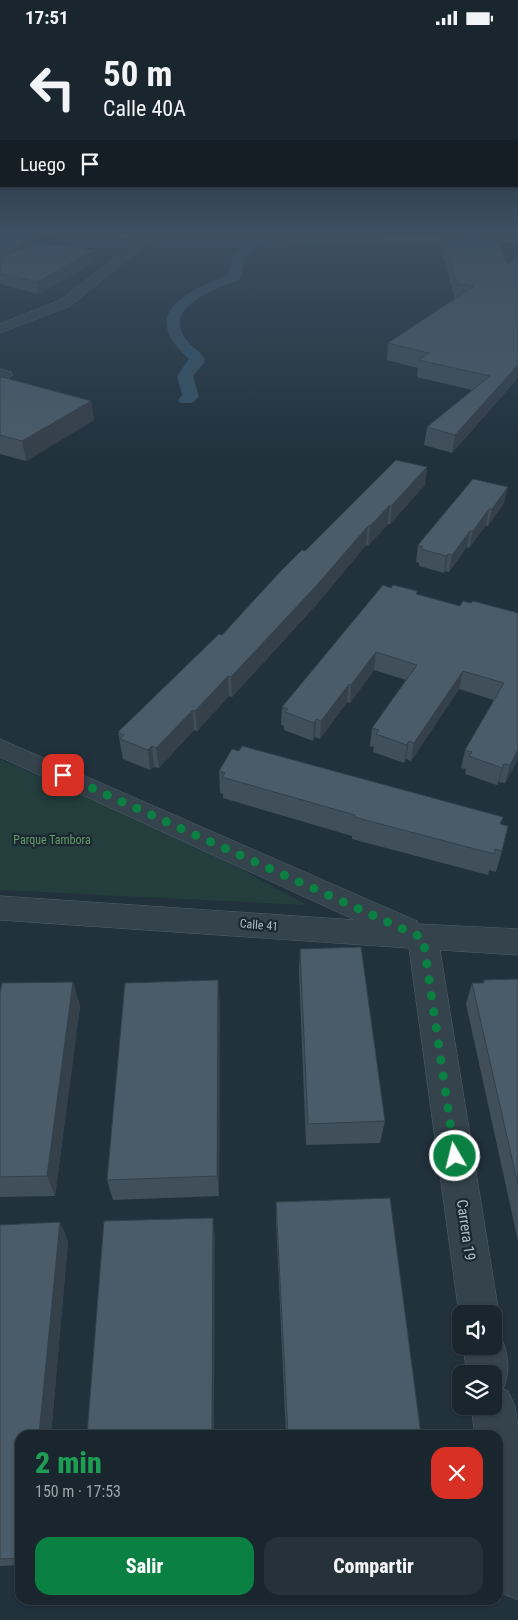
<!DOCTYPE html>
<html lang="es">
<head>
<meta charset="utf-8">
<style>
	:root { --surface:#19262e; --page:#26323a; --text:#f1f3f6; --muted:#9fa5aa; --line:#37434a; --accent:#0b8043 }
	body { margin:0; font-family:"Roboto Condensed",sans-serif; background:var(--page); color:var(--text); height:100vh; display:flex; flex-direction:column; font-size:19px; white-space:nowrap }
	* { box-sizing:border-box; margin:0 }
	p { font-size:16px; color:var(--muted) }
	.icon { flex:none; width:28px; height:28px; fill:none; stroke:currentColor; stroke-width:2; stroke-linecap:round; stroke-linejoin:round }
	.map { position:relative; flex:1; overflow:hidden }
	.panel { position:absolute; left:15px; top:1395px; width:488px; height:175px; display:flex; flex-direction:column; background:var(--surface); border-radius:15px; box-shadow:0 1px 4px #0004,0 0 0 1px var(--line) }
	.panel>* { flex:none }
	.top-card { position:absolute; left:0px; top:0px; width:519px; height:152px; box-shadow:0 1px 4px #0004,0 0 0 1px var(--line); background:#19262e; color:var(--text); overflow:hidden }
	.buttons { position:absolute; left:452px; top:1270px; display:grid; gap:10px }
	.buttons a { display:grid; place-items:center; width:50px; height:50px; border-radius:10px; background:var(--surface); box-shadow:0 1px 4px #0004,0 0 0 1px var(--line); font-size:25px }
	.pin { position:absolute; display:grid; place-items:center; width:42px; height:42px; color:#fff; margin:-21px; border-radius:10px; box-shadow:0 2px 8px #0006 }
	.me { position:absolute; width:55px; margin:-28px; rotate:352deg; stroke-linejoin:round; filter:drop-shadow(0 0 4px #0008) }
	.turn { display:flex; align-items:center; gap:18px; height:105px; padding:0 20px; font-size:22px }
	.turn .icon { width:65px; height:65px; stroke-width:2.5 }
	.turn b { display:block; font-size:35px; line-height:42px }
	.then { display:flex; align-items:center; height:48px; padding:0 20px; background:#0003; gap:10px; font-size:19px }
	.round { display:grid; place-items:center; flex:none; width:52px; height:52px; border-radius:15px; background:var(--page) }
	.summary { display:flex; align-items:center; justify-content:space-between; height:85px; padding:0 20px }
	h1 { font-size:30px; font-weight:800; line-height:38px; color:#1e9e55 }
	.action { display:flex; gap:10px; margin-top:auto; padding:10px 20px }
	.action a { flex:1; height:58px; border-radius:15px; background:var(--accent); color:#fff; font-size:20px; font-weight:800; line-height:58px; text-align:center }
	.action a+a { background:var(--page); color:var(--text) }
	.status { display:flex; justify-content:space-between; align-items:center; height:35px; padding:0 25px; background:var(--surface); direction:ltr }
	.status svg { height:14px; fill:currentColor }
	.map>svg:first-child { display:block }
</style>
</head>
<body>
<div class="status"><b>17:51</b><svg viewBox="0 0 49 12"><path d="M0 12V9h3v3zM5 12V6h3v6zM10 12V3h3v9zM15 12V0h3v12zM26 1h20v11H26zM47 4h2v5h-2z"/></svg></div>
<div class="map">
<svg width="518" height="1585" viewBox="0 0 518 1585">
	<rect width="100%" height="100%" fill="#21323d"/>
	<path fill="#233e3d" d="M0 724 206 815 307 870 0 855Z"/>
	<g fill="none" stroke-linecap="round" stroke-linejoin="round">
		<path fill="#345165" fill-rule="evenodd" d="M259 202 265 206 244 221 245 227 239 245C215 255 159 271 188 307 193 314 204 317 205 327L193 341 199 362 192 368H180L178 365 182 360 177 341 189 324C137 278 186 257 228 240L234 217Z"/>
		<defs>
			<path id="minor" d="M145 197H155L158 200 70 271 0 298V289L60 265 146 199Z
				M0 334 11 337 13 340 6 344 0 343Z
				M0 704 417 886 418 889 518 894V920L440 915 499 1279 494 1293V1279H461V1286L459 1279 409 913 0 885V861L355 885 0 722Z
				M494 1294 499 1296C507 1317 512 1332 503 1354L508 1356 515 1371 518 1392V1565L501 1558 498 1550V1400H475L471 1371H494V1339H467L463 1311H494Z"/>
			<path id="highway" d="M0 197 518 201V207L0 202Z"/>
		</defs>
		<use href="#minor" stroke="#53616b" stroke-width="1"/>
		<use href="#highway" stroke="#404e58" stroke-width="1"/>
		<use href="#minor" fill="#35434d" fill-rule="evenodd"/>
		<use href="#highway" fill="#746051" fill-rule="evenodd"/>
	</g>
	<path fill="#404f5a" d="M0 197H38L39 204 29 211 94 215 95 227 38 259 0 249Z
		M444 204 507 229 518 222V343L452 418 424 410 427 392 472 355 417 342 418 333 387 325 388 308 455 264 442 218Z
		M0 343 91 366 94 385 26 426 0 419Z
		M427 432 425 450 390 489H388L368 511 366 510 316 570 232 662 229 661 197 696 194 695 159 733 154 732 150 735 123 724 118 697 222 600 305 516Z
		M473 444 504 468 488 491 486 490 469 513 467 512 449 537 445 536 444 538 419 531V528L416 527 418 510Z
		M391 553 417 556V559L460 571 471 568 518 578V577V724L505 748 499 747 497 750 465 739 466 734 461 733 465 715 494 665 459 654 411 726 406 724 404 728 373 717 374 712 370 711 372 693 406 645 374 635 350 668 347 667 320 704 315 702 313 706 284 695V691L281 690 282 672Z
		M219 736 501 789 502 816 496 837 489 835 488 840 352 804V801L223 763V759L220 758Z
		M300 914 385 1086 380 1108 306 1110 299 938Z
		M518 944V1206L466 969 472 948H483L484 945Z
		M73 947 80 971 55 1161 0 1162V958Z
		M220 970 219 1161 113 1165 107 1145Z
		M276 1167 421 1400H286L276 1187Z
		M60 1187 68 1206 51 1400H20V1530L0 1531V1190Z"/>
	<path fill="#34404a" d="M38 197 39 204 14 223 12 216Z
		M94 215 95 227 38 259 37 247Z
		M518 330V343L452 418 455 400Z
		M91 366 94 385 26 426 22 406Z
		M427 432 425 450 390 489 392 470Z
		M508 452 504 468 488 491 492 474Z
		M390 470 388 489 368 511 370 491Z
		M489 474 486 490 469 513 473 496Z
		M368 491 366 510 316 570 232 662 231 642Z
		M470 496 467 512 449 537 452 520Z
		M448 519 445 536 444 538 446 521Z
		M376 617 374 635 350 668 351 650Z
		M463 636 459 654 411 726 414 708Z
		M228 641 229 661 197 696 195 676Z
		M349 649 347 667 320 704 321 686Z
		M193 675 194 695 159 733 156 713Z
		M316 684 315 702 313 706 314 688Z
		M409 706 406 724 404 728 407 710Z
		M152 711 154 732 150 735 148 715Z
		M518 715V724L505 748 510 730Z
		M504 729 499 747 497 750 502 733Z
		M218 945 220 970 219 1161 217 1141Z
		M73 947 80 971 55 1161 47 1141Z
		M213 1183 215 1203 214 1400H212Z
		M60 1187 68 1206 51 1400H39Z"/>
	<path fill="#4a5c69" stroke="#34404a" d="M0 197H38L12 216 0 215Z
		M444 204 497 205 507 229 518 222V330L455 400 427 392 490 341 419 325 429 318 388 308 474 251 457 249Z
		M39 208 94 215 37 247 0 238V222Z
		M2 342 91 366 22 406 0 400V343Z
		M396 425 427 432 392 470H390L370 491H368L317 550 231 642 228 641 195 676 193 675 156 713 152 711 148 715 120 704 124 700 118 697 219 599 222 600 279 538 302 515 305 516Z
		M473 444 508 452 492 474H489L473 496H470L452 520 448 519 446 521 421 514 423 512 418 510Z
		M383 550 391 553 393 550 417 556 416 559 460 571 463 566 471 568 473 566 518 578V577V715L510 730 504 729 502 733 469 721 472 717 465 715 504 648 463 636 414 708 409 706 407 710 376 699 379 695 372 693 417 630 376 617 351 650 349 649 321 686 316 684 314 688 285 677 288 674 282 672Z
		M242 711 503 782 500 789 508 791 502 816 495 814 494 819 354 782 355 780 222 742 225 738 219 736 232 714 239 716Z
		M361 912 385 1086 308 1089 300 914Z
		M518 944V1150L472 948H484V945Z
		M218 945 217 1141 107 1145 125 948Z
		M73 947 47 1141 0 1142V958L2 948Z
		M390 1163 421 1400H288L276 1167Z
		M213 1183 212 1400H87L104 1186Z
		M60 1187 39 1400H20V1523L0 1524V1190Z"/>
	<linearGradient id="sky" x2="0" y2="1"><stop stop-color="#121c22"/><stop offset="0.47" stop-color="#3d4f62"/><stop offset="1" stop-color="#3d4f62" stop-opacity="0"/></linearGradient>
	<rect width="518" height="418" fill="url(#sky)"/>
	<g fill="none" stroke-linecap="round" stroke-linejoin="round">
		<path stroke="#0b8043" stroke-width="9" stroke-dasharray="0 16.2" d="M63 740 423 903 455 1121"/>
	</g>
	<g text-anchor="middle" dominant-baseline="central" stroke-width="4.5" stroke-linejoin="round" paint-order="stroke">
		<g font-size="12" fill="#669c68" stroke="#1a2832">
			<text x="52" y="805">Parque Tambora</text>
		</g>
		<g font-size="12" fill="#b0bec9" stroke="#1a2832">
			<text transform="translate(259 890) rotate(5)">Calle 41</text>
		</g>
		<g font-size="15" fill="#b0bec9" stroke="#1a2832">
			<text transform="translate(466 1195) rotate(82)">Carrera 19</text>
		</g>
	</g>
</svg>
<div class="buttons">
<a><svg class="icon" aria-label="sound" viewBox="0 0 24 24"><path d="M4 9h4l5-4v14l-5-4H4zM17 9q2 3 0 6"/></svg></a>
<a><svg class="icon" aria-label="layers" viewBox="0 0 24 24"><path d="M12 4l9 5-9 5-9-5zM3 14l9 5 9-5"/></svg></a>
</div>
<div class="pin" style="left:63px;top:740px;background:#d93025"><svg class="icon" aria-label="arrive" viewBox="0 0 24 24"><path d="M6 21V4h12l-3 4 3 4H6"/></svg></div>
<svg class="me" style="left:455px;top:1121px" viewBox="-20 -20 40 40"><circle r="17" fill="#0b8043" stroke="#fff" stroke-width="3"/><path d="M0-11L8 9 0 5-8 9z" fill="#fff"/></svg>
<div class="top-card">
<div class="turn"><svg class="icon" aria-label="left" viewBox="0 0 24 24"><path d="M17 20v-9H6M10 6l-5 5 5 5"/></svg><div><b>50 m</b>Calle 40A</div></div>
<div class="then">Luego<svg class="icon" aria-label="arrive" viewBox="0 0 24 24"><path d="M6 21V4h12l-3 4 3 4H6"/></svg></div>
</div>
<section class="panel">
<div class="summary"><div><h1>2 min</h1><p>150 m · 17:53</p></div><a class="round" style="background:#d93025;color:#fff"><svg class="icon" aria-label="close" viewBox="0 0 24 24"><path d="M6 6l12 12M18 6L6 18"/></svg></a></div>
<div class="action"><a>Salir</a><a>Compartir</a></div>
</section>
</div>
</body>
</html>
